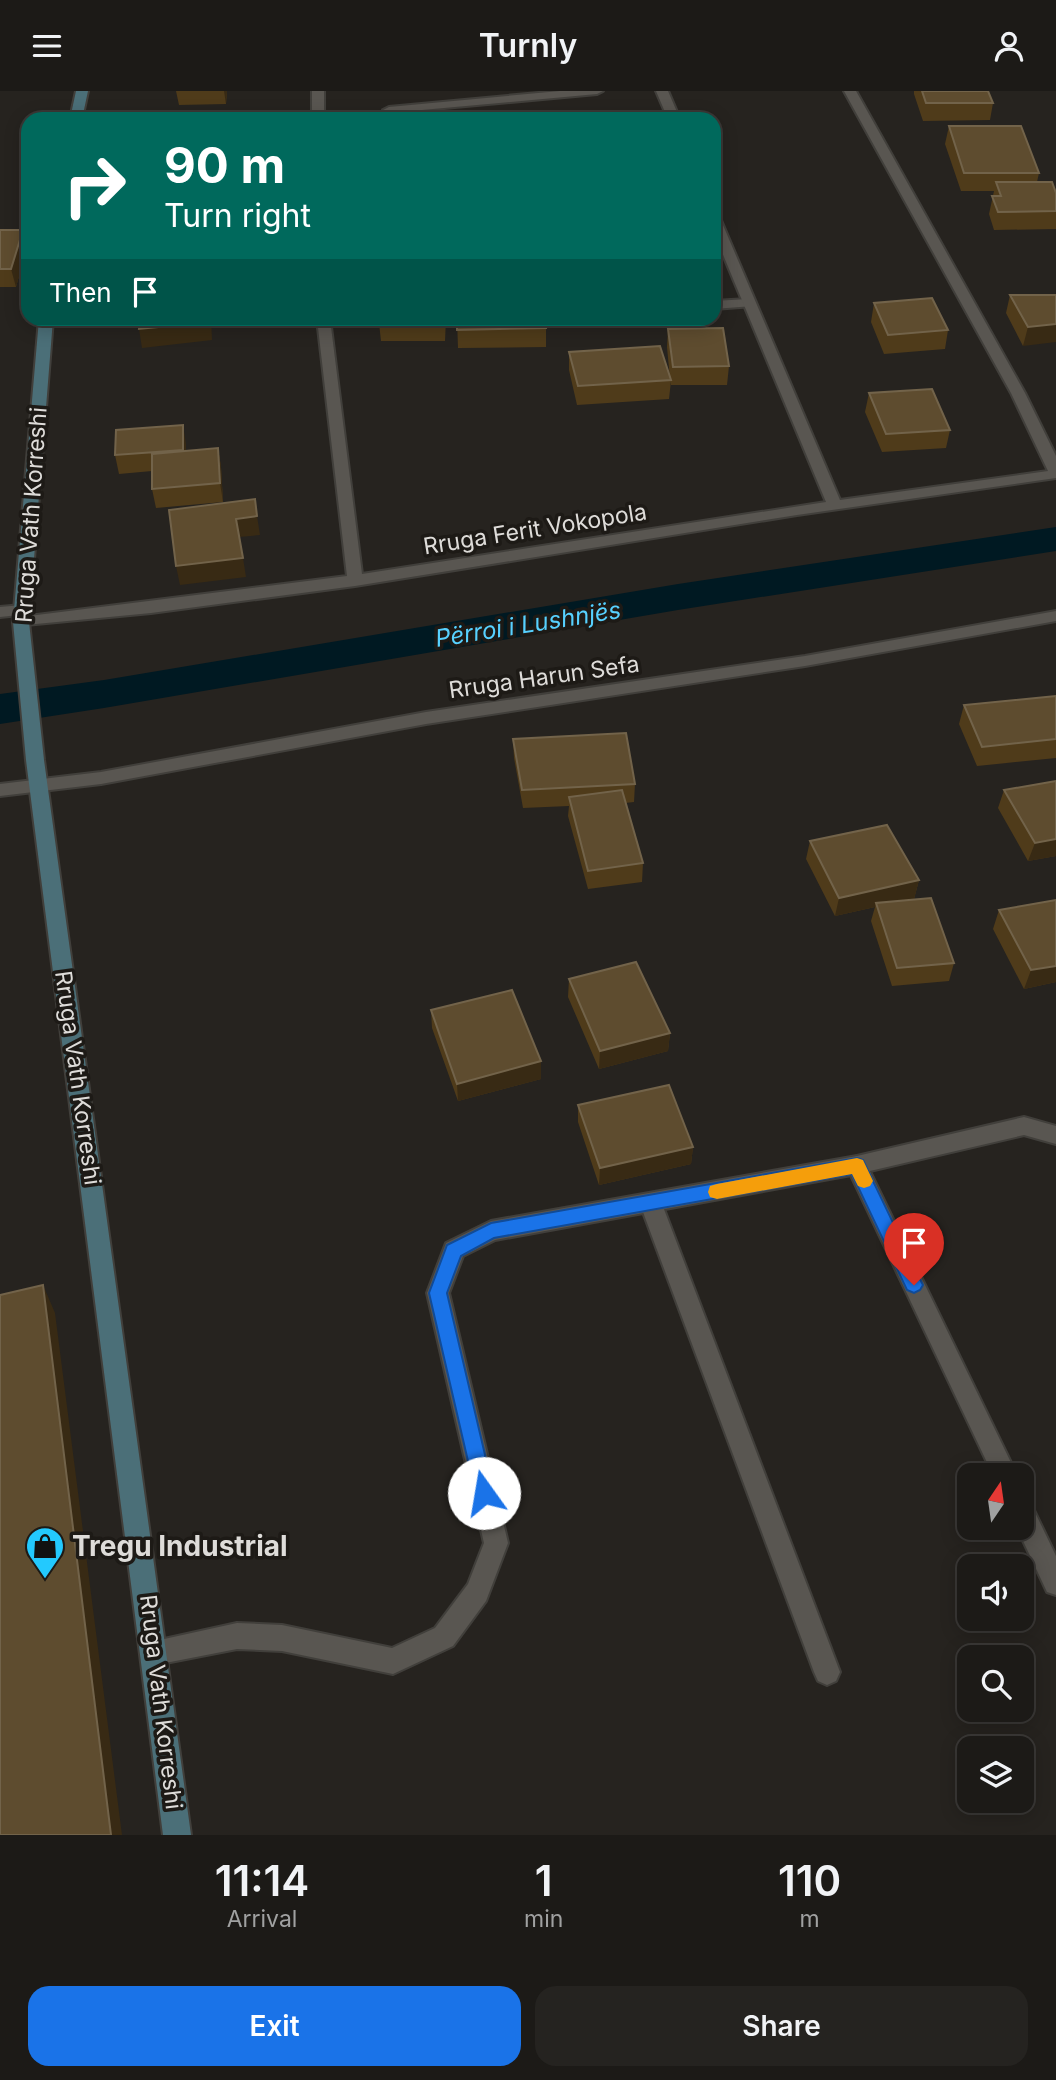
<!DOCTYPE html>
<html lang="en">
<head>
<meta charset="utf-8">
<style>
	:root { --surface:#1c1a17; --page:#252320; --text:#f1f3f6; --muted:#a0a1a1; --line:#3a3836; --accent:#1a73e8 }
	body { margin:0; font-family:Inter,sans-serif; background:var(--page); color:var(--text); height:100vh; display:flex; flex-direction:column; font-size:26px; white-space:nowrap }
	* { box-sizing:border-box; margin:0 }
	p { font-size:23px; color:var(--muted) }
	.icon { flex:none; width:38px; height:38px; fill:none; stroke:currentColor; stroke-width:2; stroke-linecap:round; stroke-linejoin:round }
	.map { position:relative; height:1744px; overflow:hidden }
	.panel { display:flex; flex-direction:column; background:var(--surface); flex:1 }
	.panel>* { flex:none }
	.guide { position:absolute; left:21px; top:21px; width:700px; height:214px; border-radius:21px; box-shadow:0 4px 18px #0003,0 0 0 2px var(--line); background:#00695c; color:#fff; overflow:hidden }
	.needle { width:46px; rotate:13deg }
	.buttons { position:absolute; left:957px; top:1372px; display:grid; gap:14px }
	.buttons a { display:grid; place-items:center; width:77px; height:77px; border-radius:14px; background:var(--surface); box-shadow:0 4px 18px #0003,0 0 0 2px var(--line); font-size:35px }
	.pin { position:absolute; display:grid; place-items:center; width:60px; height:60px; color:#fff; margin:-72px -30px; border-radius:50% 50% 50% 0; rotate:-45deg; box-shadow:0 0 7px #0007 }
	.pin .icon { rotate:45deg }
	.me { position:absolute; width:77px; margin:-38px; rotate:347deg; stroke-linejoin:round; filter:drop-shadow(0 0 5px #0008) }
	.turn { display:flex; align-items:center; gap:24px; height:147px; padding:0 28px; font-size:32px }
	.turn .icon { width:91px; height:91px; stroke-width:2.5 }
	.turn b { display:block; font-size:49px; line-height:60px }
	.then { display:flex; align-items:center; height:66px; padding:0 28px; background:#0003; gap:14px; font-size:26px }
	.eta { display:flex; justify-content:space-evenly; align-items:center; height:119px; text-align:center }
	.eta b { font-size:42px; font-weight:600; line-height:49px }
	.action { display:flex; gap:14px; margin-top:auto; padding:14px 28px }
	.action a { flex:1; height:80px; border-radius:21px; background:var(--accent); color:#fff; font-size:28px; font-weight:600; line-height:80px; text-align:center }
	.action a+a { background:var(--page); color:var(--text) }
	header { display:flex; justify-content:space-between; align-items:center; height:91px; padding:0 28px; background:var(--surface); font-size:32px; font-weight:600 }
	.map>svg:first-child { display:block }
</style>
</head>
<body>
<header><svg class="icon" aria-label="menu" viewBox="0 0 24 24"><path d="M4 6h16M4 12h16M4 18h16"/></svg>Turnly<svg class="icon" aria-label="person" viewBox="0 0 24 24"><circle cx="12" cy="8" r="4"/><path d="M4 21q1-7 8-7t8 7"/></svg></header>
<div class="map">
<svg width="1056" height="1744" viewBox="0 0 1056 1744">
	<rect width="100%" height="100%" fill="#26231f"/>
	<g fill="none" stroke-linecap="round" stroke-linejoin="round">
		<path fill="#001922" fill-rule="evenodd" d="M1056 436V460L678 519 104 617 0 633V603L104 589 678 493Z"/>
		<defs>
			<path id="service" d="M560 0H603L597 3 389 22 383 19 389 16Z
				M748 208 753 209V215L714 218V210Z
				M857 1065 864 1068 1017 1384H993L846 1074 850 1068Z
				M651 1104 659 1106 662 1113 840 1581 836 1590 827 1594 818 1590 814 1581 640 1113 643 1106Z
				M1022 1409 1031 1413 1056 1465V1504L1047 1501 1017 1437H1022Z"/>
			<path id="minor" d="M312 0H324V28H312Z
				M656 0H668L680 28H668Z
				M844 0H856L1025 302 1056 365V387L797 424 355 495 151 522 15 535 13 531 15 527 21 526 347 485 317 228H330L362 483 826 411 714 142V123L720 127 840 409 1048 380 1011 302Z
				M22 514 30 519 28 523 0 526V516Z
				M1056 520V530L805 575 426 633 101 693 0 705V693L101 681 426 621 805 565Z
				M1024 1026 1056 1035V1053L1024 1044 857 1083 495 1149 463 1165 449 1202 508 1452 486 1510 453 1555 393 1583 282 1560 237 1558 155 1574 146 1570 142 1561 146 1552 237 1532 282 1534 392 1557 435 1537 468 1493 484 1452 427 1202 446 1152 491 1130 857 1065Z"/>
			<path id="secondary" d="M76 0H88L82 28H70Z
				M39 228H53L29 531 44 669 191 1744H163L26 669 13 531Z"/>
		</defs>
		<use href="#service" stroke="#413f3b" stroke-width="4"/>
		<use href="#minor" stroke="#413f3b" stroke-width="4"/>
		<use href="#secondary" stroke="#413f3b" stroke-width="4"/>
		<use href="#service" fill="#595651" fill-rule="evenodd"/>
		<use href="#minor" fill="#595651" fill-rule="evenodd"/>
		<use href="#secondary" fill="#4b6f78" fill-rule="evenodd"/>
	</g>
	<path fill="#4f3b1a" d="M176 0H227L226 13 179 14Z
		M914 0H988L993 12 990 29 923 30 914 3Z
		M949 35 1039 82 1037 91 1056 102V138L994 139 989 123 994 100H961L945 53Z
		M0 139 27 157 16 196H0Z
		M1010 204H1056L1023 255 1006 222Z
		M874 212 948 239 945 258 884 263 871 231Z
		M446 228 445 250H381L379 232Z
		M457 228 546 237V256L458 257Z
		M668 238 729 275 727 294H671V290L669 308 577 314 569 279V261L670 288 667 256Z
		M869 302 950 339 946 357 882 361 865 321Z
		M186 353V360L218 357 221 376 223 411 156 417 152 398V380L119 383 115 364Z
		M1056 605V667L977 675 959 633 964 614Z
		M513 648 635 693 634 711 625 712 643 772 642 791 588 798 568 725 569 715 523 717 514 667Z
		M1056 690V765L1028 770 998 717 1004 699Z
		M810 750 919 789 914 808 954 872 949 890 892 895 871 830 875 816 835 825 806 768Z
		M999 819 1056 891 1024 898 993 838Z
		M569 888 670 942 668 960 599 978 568 906Z
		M431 919 541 988 458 1010 432 937Z
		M578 1014 693 1056 691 1073 599 1094 578 1031Z"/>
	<path fill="#382a14" d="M224 0H227L226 13Z
		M23 139 27 157 16 196 11 178Z
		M211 228 212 249 142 257 139 238Z
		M1056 233V251L1023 255 1028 236Z
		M183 334 186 353V378L183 359Z
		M218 357 221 376 223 411 220 392Z
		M257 425 260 444 239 446 236 428Z
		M243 467 246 486 180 494 176 475Z
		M1056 748V765L1028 770 1035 752Z
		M919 789 914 808 876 812 875 816 835 825 839 807Z
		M1056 875V891L1024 898 1031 879Z
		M670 942 668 960 599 978 600 960Z
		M541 970V988L458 1010 457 993Z
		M693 1056 691 1073 599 1094 600 1077Z
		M43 1194 55 1222 122 1744H111Z"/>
	<path fill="#5e4c2f" stroke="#72634a" stroke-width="2" d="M922 0H988L993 12H926Z
		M122 24H175L173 28H121Z
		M949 35H1021L1039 82H964Z
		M996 91H1052L1056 102V120L998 121 992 105H1001Z
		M0 139H23L11 178H0Z
		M1010 204H1056V233L1028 236Z
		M932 207 948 239 888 244 874 212Z
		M140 228H209V231L139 238Z
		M380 228H445V231L379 232Z
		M457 228H545L546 237 457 239Z
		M723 237 729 275 673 276 668 238Z
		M660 255 671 289 578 295 569 261Z
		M932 298 950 339 886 343 869 302Z
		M183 334V359L115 364 116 339Z
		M218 357 220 392 152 398V363Z
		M255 408 257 425 236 428 243 467 176 475 169 419Z
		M1056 605V648L982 656 964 614Z
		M626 642 635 693 522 699 513 648Z
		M1056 690V748L1035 752 1004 699Z
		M622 699 643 772 588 780 569 706Z
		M887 734 919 789 839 807 810 750Z
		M931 807 954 872 897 877 876 812Z
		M1056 809V875L1031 879 999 819Z
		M636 871 670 942 600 960 569 888Z
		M512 899 541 970 457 993 431 919Z
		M669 994 693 1056 600 1077 578 1014Z
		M43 1194 111 1744H0V1204Z"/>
	<path fill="#1a73e8" stroke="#114b97" stroke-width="2" d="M857 1067 863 1069 920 1188 923 1194 920 1199 914 1202 907 1199 852 1083 494 1147 461 1165 447 1202 494 1402 491 1409 484 1412 477 1409 429 1202 447 1154 491 1132Z"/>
	<path fill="#f59e0b" d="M857 1067 863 1069 873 1090 870 1095 864 1097 858 1095 852 1083 717 1108 710 1106 708 1101 710 1095 717 1093Z"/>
	<defs>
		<symbol id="shop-pin" viewBox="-11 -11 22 30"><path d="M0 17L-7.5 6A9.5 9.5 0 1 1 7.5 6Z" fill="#23c9fe" stroke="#1d1a16"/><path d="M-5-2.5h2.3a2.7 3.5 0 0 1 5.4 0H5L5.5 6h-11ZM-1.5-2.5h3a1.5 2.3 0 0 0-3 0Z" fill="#111"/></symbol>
	</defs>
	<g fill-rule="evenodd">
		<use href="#shop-pin" x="23" y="1433" width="44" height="60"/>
	</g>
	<g text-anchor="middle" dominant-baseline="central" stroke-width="7" stroke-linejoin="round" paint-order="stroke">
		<g font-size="23" fill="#dedcd9" stroke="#1d1a16">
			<text transform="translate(31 424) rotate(-86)">Rruga Vath Korreshi</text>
			<text transform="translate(535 438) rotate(-9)">Rruga Ferit Vokopola</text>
			<text transform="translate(544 586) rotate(-8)">Rruga Harun Sefa</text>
			<text transform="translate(78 987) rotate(82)">Rruga Vath Korreshi</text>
			<text transform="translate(161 1611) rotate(83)">Rruga Vath Korreshi</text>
		</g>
		<g font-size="24" font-style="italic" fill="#57d1ff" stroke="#1d1a16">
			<text transform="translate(528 533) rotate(-9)">Përroi i Lushnjës</text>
		</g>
		<g font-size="28" font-weight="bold" fill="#dedcd9" stroke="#1d1a16" text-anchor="start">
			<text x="72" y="1455">Tregu Industrial</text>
		</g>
	</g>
</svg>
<div class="buttons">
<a><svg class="needle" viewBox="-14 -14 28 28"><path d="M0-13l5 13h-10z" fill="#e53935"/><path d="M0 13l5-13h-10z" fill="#a0a1a1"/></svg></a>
<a><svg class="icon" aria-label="sound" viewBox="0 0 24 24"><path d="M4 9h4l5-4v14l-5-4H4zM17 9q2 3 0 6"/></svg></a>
<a><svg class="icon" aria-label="search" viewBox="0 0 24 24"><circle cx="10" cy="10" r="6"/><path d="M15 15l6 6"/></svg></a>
<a><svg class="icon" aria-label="layers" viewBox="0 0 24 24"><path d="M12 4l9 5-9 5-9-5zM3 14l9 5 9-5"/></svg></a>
</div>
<div class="pin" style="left:914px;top:1194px;background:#d93025"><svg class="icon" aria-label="arrive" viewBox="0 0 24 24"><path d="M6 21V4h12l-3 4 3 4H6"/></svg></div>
<svg class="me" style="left:484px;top:1402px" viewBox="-20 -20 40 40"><circle r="19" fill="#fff"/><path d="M0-13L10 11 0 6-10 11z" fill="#1a73e8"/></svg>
<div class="guide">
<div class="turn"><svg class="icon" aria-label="right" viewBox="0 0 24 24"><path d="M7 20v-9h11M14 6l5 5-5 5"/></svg><div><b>90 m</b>Turn right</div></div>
<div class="then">Then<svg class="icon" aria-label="arrive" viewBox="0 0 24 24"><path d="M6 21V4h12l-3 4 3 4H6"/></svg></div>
</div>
</div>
<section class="panel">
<div class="eta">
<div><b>11:14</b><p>Arrival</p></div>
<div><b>1</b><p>min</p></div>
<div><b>110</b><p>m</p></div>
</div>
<div class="action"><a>Exit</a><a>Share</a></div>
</section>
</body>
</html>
